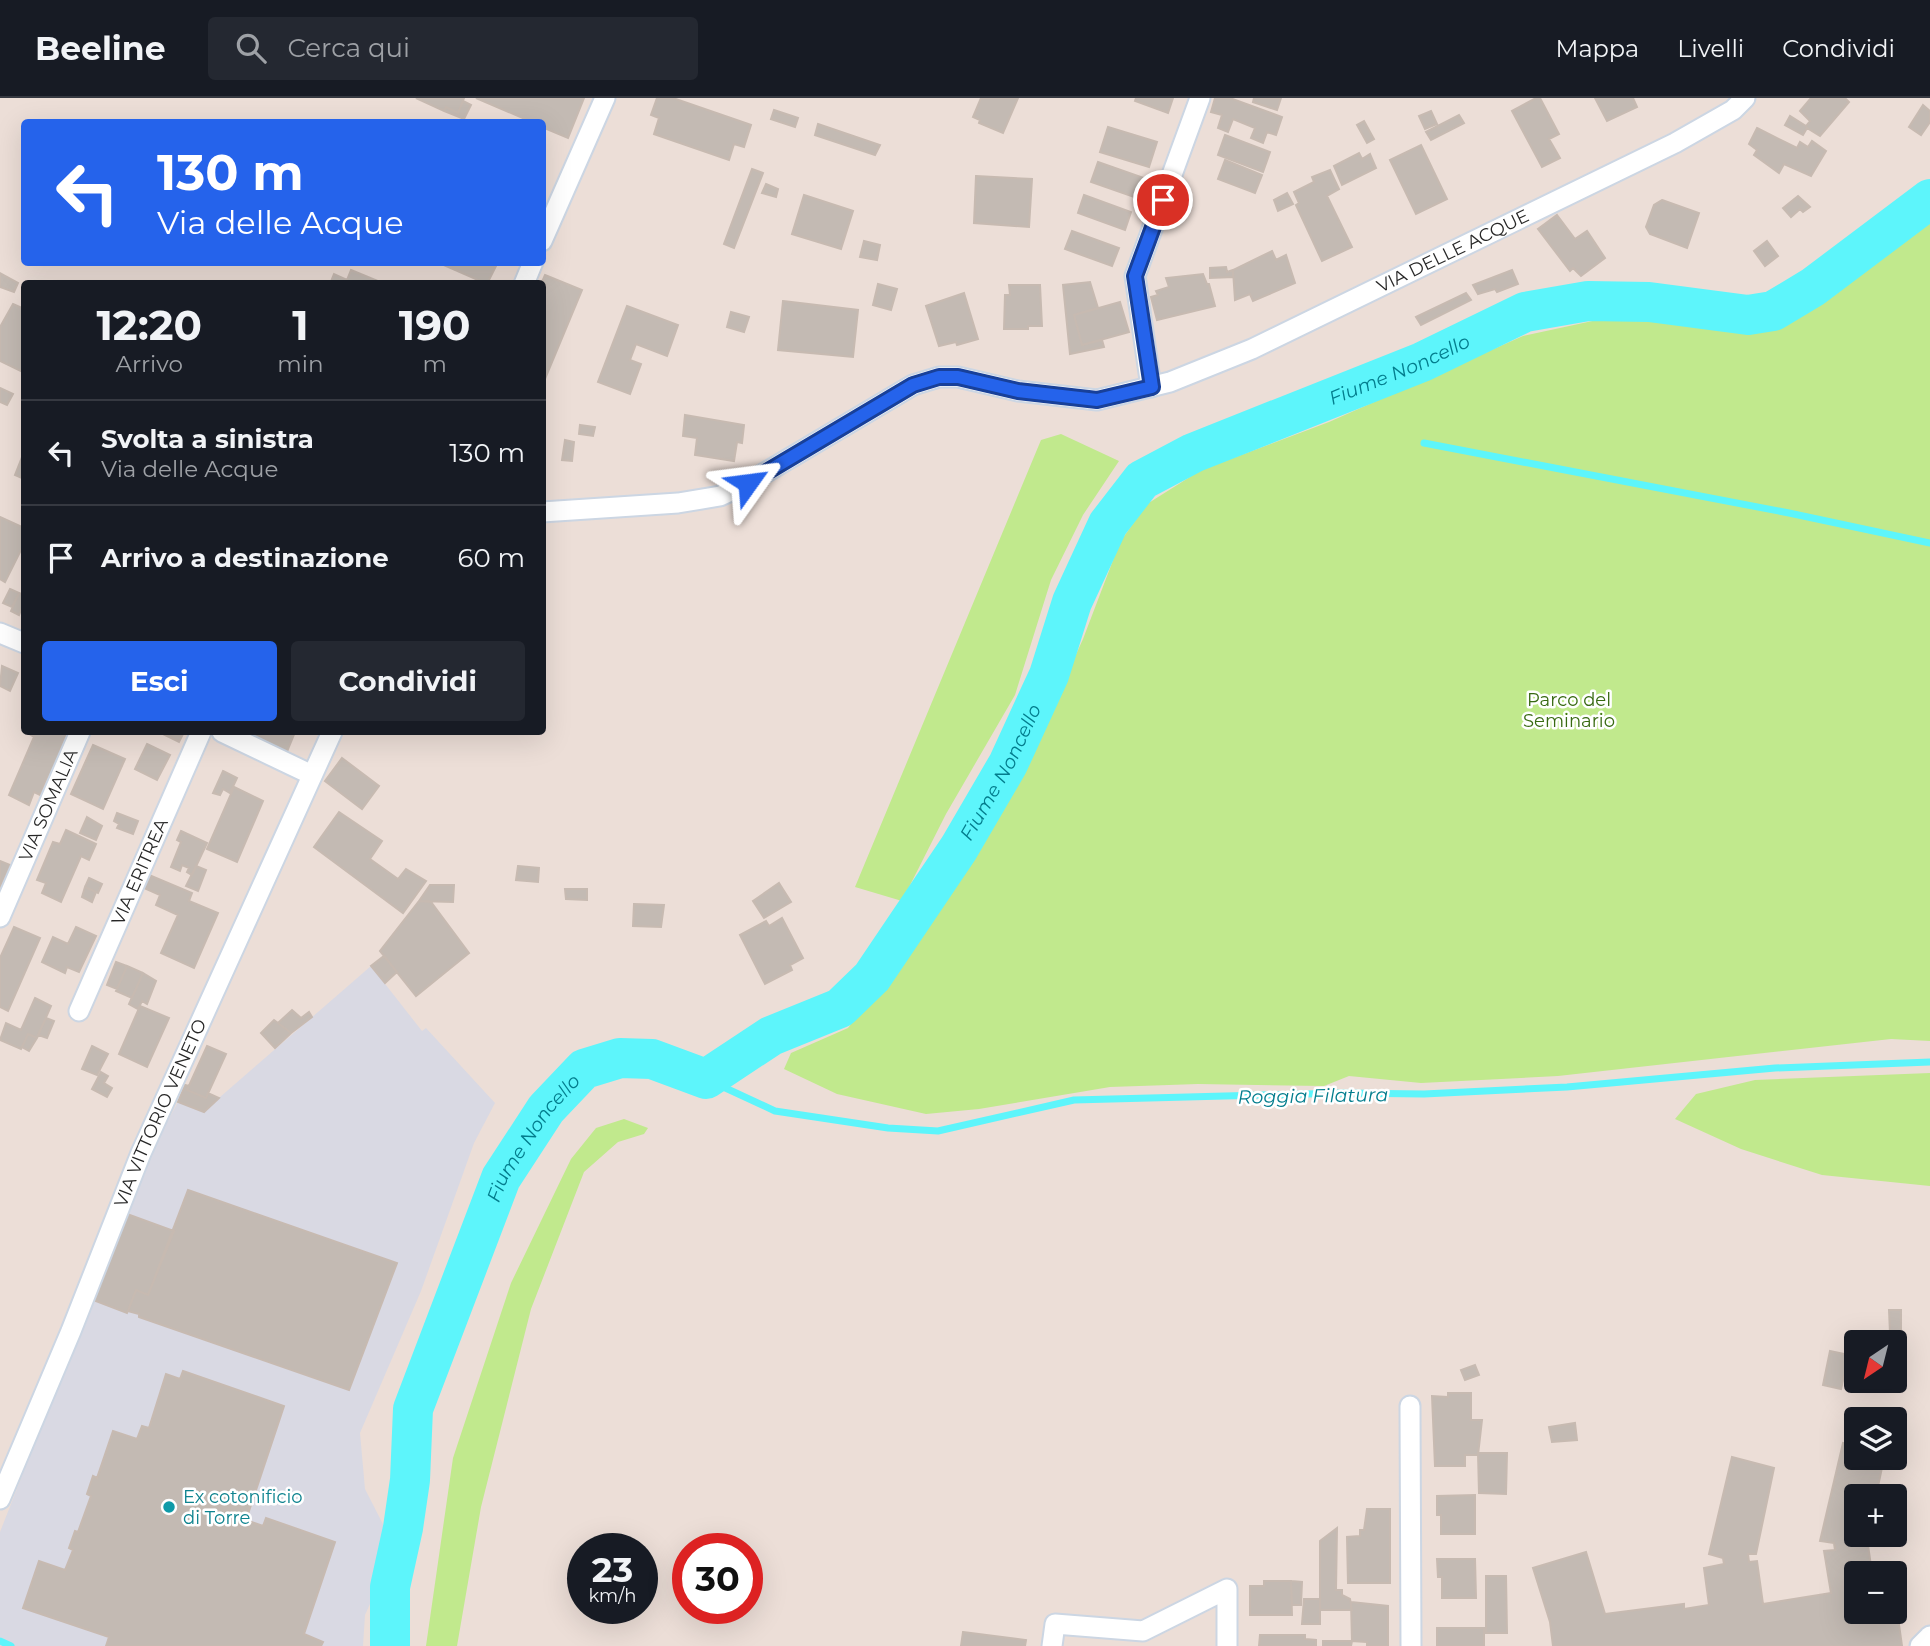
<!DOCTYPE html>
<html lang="it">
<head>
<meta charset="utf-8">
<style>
	:root { --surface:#171b24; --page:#242831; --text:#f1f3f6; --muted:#9ea1a6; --line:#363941; --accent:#2563eb }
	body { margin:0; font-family:Montserrat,sans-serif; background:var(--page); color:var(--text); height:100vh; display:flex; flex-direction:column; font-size:26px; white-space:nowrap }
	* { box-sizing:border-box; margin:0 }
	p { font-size:23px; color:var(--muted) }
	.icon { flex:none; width:38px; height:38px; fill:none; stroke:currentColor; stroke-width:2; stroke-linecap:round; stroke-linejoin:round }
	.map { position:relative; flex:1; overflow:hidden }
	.sheet { position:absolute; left:21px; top:182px; width:525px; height:455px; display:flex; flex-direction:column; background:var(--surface); border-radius:7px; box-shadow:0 7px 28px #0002 }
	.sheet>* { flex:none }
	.banner { position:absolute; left:21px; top:21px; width:525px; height:147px; border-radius:7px; box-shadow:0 7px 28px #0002; background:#2563eb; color:#fff; overflow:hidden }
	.needle { width:46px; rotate:215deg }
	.buttons { position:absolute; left:1844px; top:1232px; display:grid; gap:14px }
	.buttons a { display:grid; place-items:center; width:63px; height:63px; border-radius:7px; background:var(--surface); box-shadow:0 7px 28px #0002; font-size:35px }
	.speed { position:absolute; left:567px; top:1435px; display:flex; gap:14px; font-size:35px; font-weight:700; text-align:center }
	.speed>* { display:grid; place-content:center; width:91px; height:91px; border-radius:50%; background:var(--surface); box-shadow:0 7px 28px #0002; line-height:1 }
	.speed small { font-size:18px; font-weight:400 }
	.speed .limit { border:10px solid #d22; background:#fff; color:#111 }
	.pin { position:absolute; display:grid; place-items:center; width:60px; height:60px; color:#fff; margin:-30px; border:4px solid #fff; border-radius:50%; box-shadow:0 2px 7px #0007 }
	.me { position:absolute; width:77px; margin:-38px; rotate:59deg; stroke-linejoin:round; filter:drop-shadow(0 0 5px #0008) }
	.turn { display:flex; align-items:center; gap:24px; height:147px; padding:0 21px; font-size:32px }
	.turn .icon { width:91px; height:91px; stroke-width:2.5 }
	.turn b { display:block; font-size:49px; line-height:60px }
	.eta { display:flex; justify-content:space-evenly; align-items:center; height:119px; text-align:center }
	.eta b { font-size:42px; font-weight:700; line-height:49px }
	.button { display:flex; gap:14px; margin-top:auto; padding:14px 21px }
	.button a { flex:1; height:80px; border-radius:7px; background:var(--accent); color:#fff; font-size:28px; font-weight:700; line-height:80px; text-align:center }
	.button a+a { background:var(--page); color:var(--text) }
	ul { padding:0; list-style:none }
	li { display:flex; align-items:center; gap:21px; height:105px; padding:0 21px; border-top:2px solid var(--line) }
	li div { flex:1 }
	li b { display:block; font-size:26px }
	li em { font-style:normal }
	header { display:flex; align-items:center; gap:42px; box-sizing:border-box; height:98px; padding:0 35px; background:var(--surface); border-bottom:2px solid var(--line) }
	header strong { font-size:33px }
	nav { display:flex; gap:38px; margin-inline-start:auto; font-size:24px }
	.search { width:490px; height:63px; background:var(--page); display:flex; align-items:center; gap:18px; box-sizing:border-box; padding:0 24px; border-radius:7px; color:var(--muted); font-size:26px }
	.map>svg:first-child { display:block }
</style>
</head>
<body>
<header>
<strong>Beeline</strong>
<div class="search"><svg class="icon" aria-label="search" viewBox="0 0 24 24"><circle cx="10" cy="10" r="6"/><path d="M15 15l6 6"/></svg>Cerca qui</div>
<nav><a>Mappa</a><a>Livelli</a><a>Condividi</a></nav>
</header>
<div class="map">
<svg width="1930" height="1548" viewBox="0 0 1930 1548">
	<rect width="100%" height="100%" fill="#ecded7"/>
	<path fill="#d9d9e3" d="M371 868 422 933 426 930 495 1005 474 1045 421 1193 360 1335 365 1391 390 1440 380 1458 375 1495 365 1517 363 1548H0V1434L147 1062 178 1004 204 1013Z"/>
	<path fill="#c1e98d" d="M1930 122V943L1891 941 1558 978 1421 985 1349 978 1324 988 1198 986 1110 989 979 1011 926 1016 837 996 784 971 791 955 848 930 937 817 988 730 1049 616 1083 541 1120 444 1147 406 1201 372 1329 324 1523 238 1597 222 1670 224 1764 233 1786 228 1839 186Z
		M1061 336 1119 363 1083 417 1051 482 1015 597 946 716 902 803 855 789 1041 342Z
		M1930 975V1088L1822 1077 1741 1051 1675 1021 1696 996 1755 982Z
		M624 1021 648 1030 644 1036 618 1044 584 1074 531 1211 481 1409 457 1548H426L453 1360 511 1185 571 1061 596 1030Z"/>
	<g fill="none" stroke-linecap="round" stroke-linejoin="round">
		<path stroke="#5df5fb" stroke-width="7" d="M1424 345 1789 415 1930 445
			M706 981 775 1013 888 1030 938 1033 1074 1002 1342 995 1424 996 1567 989 1775 970 1930 964
			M0 1543 11 1548"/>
		<path stroke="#5df5fb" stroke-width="40" id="s1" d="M390 1548V1489L403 1430 410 1382 413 1311 501 1080 546 1011 584 971 620 960 652 961 706 981 771 938 840 910 872 879 959 750 1008 666 1049 577 1072 504 1108 426 1142 382 1193 355 1422 264 1525 214 1588 203 1649 204 1748 217 1773 213 1813 189 1930 101"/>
	</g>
	<path fill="#c3bab3" stroke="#c7bab1" stroke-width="2" d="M416 0H464L458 15 446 9 444 13Z
		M476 0H584L568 40 542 29V24H532Z
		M657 0H673L751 27 744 49 734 46 729 62 654 36 659 20 651 17Z
		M981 0H1018L1003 35 979 25 980 22 973 19Z
		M1136 0H1173L1168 15 1135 3Z
		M1215 0H1230L1282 19 1276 37 1267 34 1263 45 1251 40 1255 30 1233 21 1228 34 1218 30 1222 17 1211 14Z
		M1254 0H1281L1277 12 1253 4Z
		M1536 0H1540L1559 36 1549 41 1560 60 1542 69 1512 13Z
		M1595 0H1633L1637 9 1607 23Z
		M1811 0H1845L1849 4 1820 38 1807 30 1803 37 1785 27 1790 18 1806 28 1810 23 1800 13Z
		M463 3 471 7 464 21 444 13 446 9 458 15Z
		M1923 7 1930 13V24L1921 37 1909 29Z
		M774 12 798 20 795 29 771 21Z
		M1431 13 1437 26 1425 31 1419 18Z
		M1459 17 1464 25 1431 42 1426 34Z
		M1364 23 1374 41 1367 45 1357 27Z
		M818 26 880 47 875 57 815 37Z
		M1108 29 1157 44 1149 69 1100 54Z
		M1757 30 1797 50 1800 44 1808 49 1812 43 1826 53 1811 78 1784 66 1779 75 1754 57 1757 52 1749 46Z
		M1225 37 1270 54 1263 74 1218 57Z
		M1421 47 1447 101 1416 116 1390 62Z
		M1359 55 1362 61 1370 56 1376 70 1342 87 1334 68Z
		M1225 62 1262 77 1255 95 1218 81Z
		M1098 64 1144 80 1137 100 1091 84Z
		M752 71 763 75 734 150 724 146Z
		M1330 72 1339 91 1327 98 1352 149 1322 163 1296 107 1299 105 1294 94 1314 84 1312 79Z
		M976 78 1032 81 1029 129 974 125Z
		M766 86 778 91 776 99 762 95Z
		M1287 95 1293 106 1278 113 1274 102Z
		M804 97 853 113 841 151 792 136Z
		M1084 97 1131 114 1125 132 1078 115Z
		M1798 98 1810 109 1803 114 1800 111 1791 119 1783 110Z
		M1662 102 1699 115 1687 150 1650 136 1646 129 1654 107Z
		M1557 117 1575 141 1587 133 1605 160 1581 178 1573 170 1570 173 1538 131Z
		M1072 133 1119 150 1112 168 1065 151Z
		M864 143 880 147 877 162 860 159Z
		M1767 143 1778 158 1765 168 1754 153Z
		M1272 153 1276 162 1286 157 1295 185 1253 203 1250 196 1235 202 1233 172Z
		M437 164H498L487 186Z
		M1226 169 1227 174 1233 172V179L1210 180V170Z
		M351 172 378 183 377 186H330L334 176 347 182Z
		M1512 172 1518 186 1497 194 1495 191 1478 196 1473 187Z
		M0 175 18 185 14 194 0 189Z
		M1203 176 1207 186H1209L1215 208 1157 222 1151 199 1158 197 1156 193 1169 189 1166 180Z
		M545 177 582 192 542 288 541 186Z
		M1090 184 1098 210 1074 217 1082 247 1102 242 1104 249 1070 256 1063 187Z
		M878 186 897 191 891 212 873 207Z
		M1009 187H1040L1042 228H1028V231H1004L1005 197H1010Z
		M964 195 978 241 957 247 956 244 939 248 926 208Z
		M1466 195 1471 202 1421 227 1416 219Z
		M783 203 858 212 853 259 778 252Z
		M1120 204 1129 234 1082 247 1074 217Z
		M13 206 24 211V264L21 273 0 263V229Z
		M627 208 678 227 667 258 636 246 630 262 641 266 630 296 598 284Z
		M731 214 749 219 744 234 727 229Z
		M0 290 13 296 7 307 0 304Z
		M685 317 744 327 742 345 737 344 734 363 695 357 697 340 683 338Z
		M580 327 595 329 593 338 579 336Z
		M565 342 574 344 572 363 562 362Z
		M24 354V381L15 377Z
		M0 419 24 430 23 448 5 484 0 481Z
		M10 491 19 495 12 509 3 505Z
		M19 495 24 497V504L19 517 11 513Z
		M2 568 18 575 10 593 0 588Z
		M26 634 67 635 60 652 62 653 50 679 48 678 40 697 34 694 29 707 9 697 34 639Z
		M159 634H184L179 644Z
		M257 634H295L286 656 255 639Z
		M147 646 170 657 157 682 135 671Z
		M93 647 125 661 103 711 71 696Z
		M342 660 379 688 362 711 325 683Z
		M223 673 237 680 230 695 223 691 220 697 213 695Z
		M234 689 263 703 237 764 207 751Z
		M339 714 382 743 370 761 398 781 406 771 426 783 403 815 314 749Z
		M117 715 138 723 133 736 117 730 119 726 114 723Z
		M87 719 102 728 96 742 80 735Z
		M66 732 96 746 89 762 81 758 61 804 42 795 46 785 37 782 53 744 60 746Z
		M181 733 207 745 192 777 187 774 189 770 182 767 180 773 171 769 181 744 177 742Z
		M0 763 10 767 0 790Z
		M196 768 206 772 198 793 186 788Z
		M518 768 539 770 538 784 516 782Z
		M149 777 192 795 189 803 218 815 194 870 161 855 178 817 156 807 160 797 144 790Z
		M89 780 102 786 98 795 85 789Z
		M779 785 791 804 764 820 753 803Z
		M430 787H454L453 804 419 803Z
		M85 789 96 794 92 804 82 799Z
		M565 791H587V802L566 801Z
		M419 803 431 804 469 855 416 898 380 853Z
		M634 806 664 807 661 829 633 828Z
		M782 820 803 860 790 867 792 872 765 886 740 837 766 823 769 828Z
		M14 829 40 840 8 913 0 909V860Z
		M76 829 96 838 79 874 67 869 65 875 42 864 53 839 68 846Z
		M384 858 397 874 385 885 371 868Z
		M116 864 127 868 117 891 107 887Z
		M127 868 143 875 132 900 116 893Z
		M143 875 156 883 147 906 142 903 138 911 129 906Z
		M35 900 51 908 37 940 28 936 21 951 0 942 6 925 21 932Z
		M140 908 169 920 147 969 119 956Z
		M292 912 301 920 309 914 312 919 291 935 278 925Z
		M46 920 54 923 47 940 38 937Z
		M274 922 291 935 275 950 261 935Z
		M28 936 37 940 29 953 22 949Z
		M92 948 108 956 97 977 82 971Z
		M207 948 226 956 206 1000 187 992Z
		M101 974 108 978 104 985 112 990 107 999 92 991Z
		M185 987 189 988 187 992 206 1000 208 995 219 1000 204 1014 178 1004Z
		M188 1092 397 1165 349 1292 139 1219V1216L128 1213 136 1192 148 1197Z
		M127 1116 174 1133 148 1197 136 1192 127 1215 93 1202Z
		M1889 1212H1901V1235H1890Z
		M1830 1253 1849 1257 1841 1291 1823 1287Z
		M1475 1267 1479 1277 1465 1282 1461 1272Z
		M183 1273 284 1308 246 1422 263 1428 266 1420 335 1444 304 1536 323 1544 321 1548H106L109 1539 23 1510 39 1463 65 1472 73 1452 69 1450 75 1433 78 1434 91 1398 87 1396 93 1378 97 1380 113 1333 137 1341 142 1328 149 1330 166 1276 180 1281Z
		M1448 1295H1471V1322H1482L1478 1357H1465V1368H1435L1432 1298 1448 1299Z
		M1575 1325 1577 1342 1552 1344 1549 1329Z
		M1843 1345 1857 1348V1360H1884L1876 1398H1857V1437H1868L1867 1441 1859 1442V1448L1868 1447 1872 1475H1857V1514H1895L1896 1505 1902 1548H1553L1550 1524 1533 1470 1586 1454 1605 1516 1684 1506V1511L1709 1507 1704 1470 1724 1466 1723 1460 1709 1456 1732 1359 1774 1370 1756 1456H1748L1749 1464 1757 1463 1763 1506 1831 1495 1824 1453 1835 1452 1834 1445 1820 1443Z
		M1478 1355H1507L1506 1396 1479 1395Z
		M1475 1397V1436H1441V1417H1437V1398Z
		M1367 1411H1390V1485H1348L1347 1439 1360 1438V1432H1364Z
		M1337 1430 1336 1492H1342V1497L1350 1501 1352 1512H1320V1443Z
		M1437 1461H1475L1476 1500H1442V1479H1438Z
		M1486 1478H1506L1507 1535H1486Z
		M1264 1483H1291L1292 1517H1250V1488H1264Z
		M1291 1483 1302 1484 1301 1507H1292Z
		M1304 1501H1320V1526H1302Z
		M1351 1504 1388 1508V1548H1367V1544L1352 1543Z
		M1437 1530H1484V1548H1437Z
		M963 1534 1026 1542 1025 1548H961Z
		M1260 1537H1305V1541L1316 1542V1548H1259Z
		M1323 1543H1352L1351 1548H1323Z"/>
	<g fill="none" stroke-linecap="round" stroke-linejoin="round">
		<defs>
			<g id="street">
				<path d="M542 143 605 0"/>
				<path d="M524 186 533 164"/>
				<path d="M1151 289 1135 178 1200 0"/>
				<path id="s2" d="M542 414 678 405 720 398 748 385 913 287 939 279H958L1018 293 1097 302 1170 284 1252 251 1675 45 1733 12 1745 0"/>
				<path d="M0 535 24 545"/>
				<path d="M222 634 312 677"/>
				<path id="s3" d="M0 819 80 634"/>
				<path id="s4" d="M79 913 201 634"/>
				<path d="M1410 1308 1411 1548"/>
				<path id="s5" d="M0 1401 71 1233 141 1055 332 634"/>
				<path d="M1052 1548 1055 1526 1143 1533 1227 1491V1548"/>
				<path d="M1920 1548 1930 1538"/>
			</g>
		</defs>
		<use href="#street" stroke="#ccd6e3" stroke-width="23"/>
		<use href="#street" stroke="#fff" stroke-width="19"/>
	</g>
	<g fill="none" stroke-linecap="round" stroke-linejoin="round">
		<defs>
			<path id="route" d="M748 385 913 287 939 279H958L1018 293 1097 302 1152 289 1135 178 1163 102"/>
		</defs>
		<use href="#route" stroke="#184099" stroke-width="18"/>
		<use href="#route" stroke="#2563eb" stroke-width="12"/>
	</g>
	<circle fill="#0f9aa8" stroke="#fff" stroke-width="2.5" cx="169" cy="1409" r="7"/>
	<g text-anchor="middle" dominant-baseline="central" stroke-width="5" stroke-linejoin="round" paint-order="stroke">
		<g font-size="18" fill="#272727" stroke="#fff">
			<text stroke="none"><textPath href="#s2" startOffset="976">VIA DELLE ACQUE</textPath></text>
			<text stroke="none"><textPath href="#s3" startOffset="122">VIA SOMALIA</textPath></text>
			<text stroke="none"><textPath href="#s4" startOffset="152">VIA ERITREA</textPath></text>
			<text stroke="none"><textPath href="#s5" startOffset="418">VIA VITTORIO VENETO</textPath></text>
		</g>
		<g font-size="18" fill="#386a12" stroke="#fff">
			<text x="1569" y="602">Parco del<tspan x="1569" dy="21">Seminario</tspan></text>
		</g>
		<g font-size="18" fill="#0d838f" stroke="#fff" text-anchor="start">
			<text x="183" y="1399">Ex cotonificio<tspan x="183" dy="21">di Torre</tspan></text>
		</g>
		<g font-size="19" font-style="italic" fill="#037d8d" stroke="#fff">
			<text stroke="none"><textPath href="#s1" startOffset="1797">Fiume Noncello</textPath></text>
			<text stroke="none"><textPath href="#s1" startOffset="1190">Fiume Noncello</textPath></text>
			<text transform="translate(1313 998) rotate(-1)">Roggia Filatura</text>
			<text stroke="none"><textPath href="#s1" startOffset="537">Fiume Noncello</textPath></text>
		</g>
	</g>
</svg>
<div class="buttons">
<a><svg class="needle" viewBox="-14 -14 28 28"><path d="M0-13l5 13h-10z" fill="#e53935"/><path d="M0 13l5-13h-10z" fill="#9ea1a6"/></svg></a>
<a><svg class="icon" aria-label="layers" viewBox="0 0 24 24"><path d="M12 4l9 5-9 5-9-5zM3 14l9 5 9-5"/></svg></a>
<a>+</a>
<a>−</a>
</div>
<div class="speed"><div>23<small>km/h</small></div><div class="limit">30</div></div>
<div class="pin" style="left:1163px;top:102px;background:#d93025"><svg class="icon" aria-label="arrive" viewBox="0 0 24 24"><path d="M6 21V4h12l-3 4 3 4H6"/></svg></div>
<svg class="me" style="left:748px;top:385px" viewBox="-20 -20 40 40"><path d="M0-17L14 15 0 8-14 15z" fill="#2563eb" stroke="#fff" stroke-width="4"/></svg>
<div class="banner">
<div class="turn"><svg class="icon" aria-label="left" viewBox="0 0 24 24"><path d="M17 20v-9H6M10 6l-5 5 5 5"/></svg><div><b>130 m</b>Via delle Acque</div></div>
</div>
<section class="sheet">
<div class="eta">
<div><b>12:20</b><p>Arrivo</p></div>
<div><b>1</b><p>min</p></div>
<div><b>190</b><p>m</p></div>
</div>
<ul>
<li><svg class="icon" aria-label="left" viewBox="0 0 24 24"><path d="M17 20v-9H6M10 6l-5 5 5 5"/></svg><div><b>Svolta a sinistra</b><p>Via delle Acque</p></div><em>130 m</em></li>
<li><svg class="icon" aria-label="arrive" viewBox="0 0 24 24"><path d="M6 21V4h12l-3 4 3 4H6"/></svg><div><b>Arrivo a destinazione</b></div><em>60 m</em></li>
</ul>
<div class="button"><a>Esci</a><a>Condividi</a></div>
</section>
</div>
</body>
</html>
